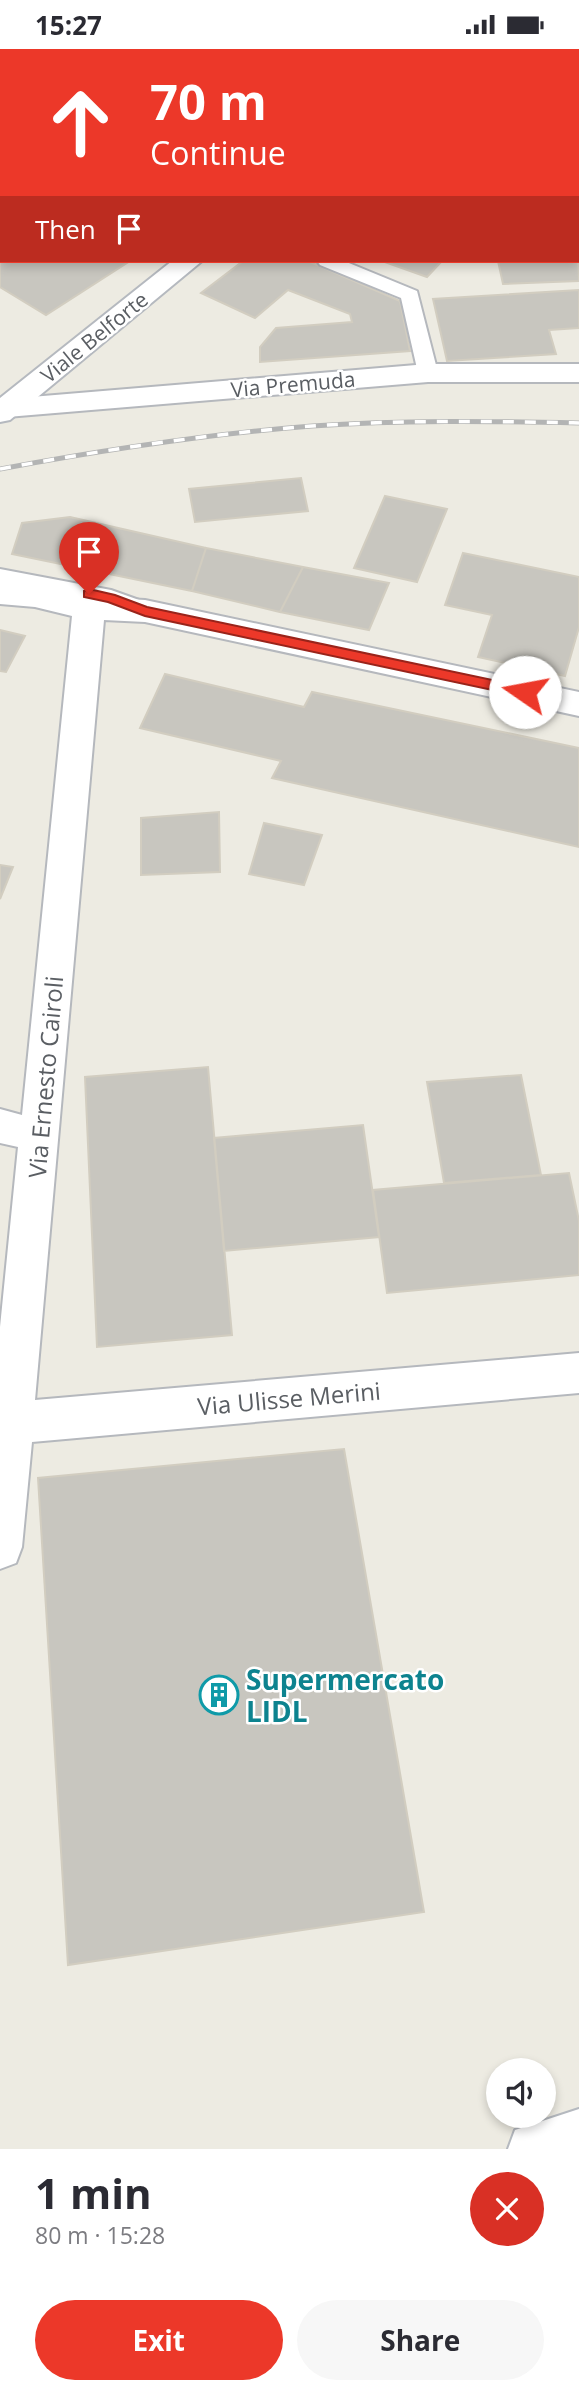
<!DOCTYPE html>
<html lang="en">
<head>
<meta charset="utf-8">
<style>
	:root { --surface:#fff; --page:#f7f7f7; --text:#2b2b33; --muted:#7c7c81; --accent:#ec3829 }
	body { margin:0; font-family:"Open Sans",sans-serif; background:var(--page); color:var(--text); height:100vh; display:flex; flex-direction:column; font-size:26px; white-space:nowrap }
	* { box-sizing:border-box; margin:0 }
	p { font-size:23px; color:var(--muted) }
	.icon { flex:none; width:38px; height:38px; fill:none; stroke:currentColor; stroke-width:2; stroke-linecap:round; stroke-linejoin:round }
	.map { position:relative; height:2100px; overflow:hidden }
	.side { display:flex; flex-direction:column; background:var(--surface); flex:1 }
	.side>* { flex:none }
	.hud { position:absolute; left:0px; top:0px; width:579px; height:214px; box-shadow:0 4px 10px #0003; background:#ec3829; color:#fff; overflow:hidden }
	.controls { position:absolute; left:486px; top:2009px; display:grid; gap:14px }
	.controls a { display:grid; place-items:center; width:70px; height:70px; border-radius:50%; background:var(--surface); box-shadow:0 4px 10px #0003; font-size:35px }
	.pin { position:absolute; display:grid; place-items:center; width:60px; height:60px; color:#fff; margin:-72px -30px; border-radius:50% 50% 50% 0; rotate:-45deg; box-shadow:0 0 7px #0007 }
	.pin .icon { rotate:45deg }
	.me { position:absolute; width:77px; margin:-38px; rotate:282deg; stroke-linejoin:round; filter:drop-shadow(0 0 5px #0008) }
	.turn { display:flex; align-items:center; gap:24px; height:147px; padding:0 35px; font-size:32px }
	.turn .icon { width:91px; height:91px; stroke-width:2.5 }
	.turn b { display:block; font-size:49px; line-height:60px }
	.then { display:flex; align-items:center; height:66px; padding:0 35px; background:#0003; gap:14px; font-size:26px }
	.round { display:grid; place-items:center; flex:none; width:74px; height:74px; border-radius:37px; background:var(--page) }
	.summary { display:flex; align-items:center; justify-content:space-between; height:119px; padding:0 35px }
	h1 { font-size:42px; font-weight:700; line-height:52px }
	.action { display:flex; gap:14px; margin-top:auto; padding:14px 35px }
	.action a { flex:1; height:80px; border-radius:42px; background:var(--accent); color:#fff; font-size:28px; font-weight:700; line-height:80px; text-align:center }
	.action a+a { background:var(--page); color:var(--text) }
	.status { display:flex; justify-content:space-between; align-items:center; height:49px; padding:0 35px; background:var(--surface); direction:ltr }
	.status svg { height:19px; fill:currentColor }
	.map>svg:first-child { display:block }
</style>
</head>
<body>
<div class="status"><b>15:27</b><svg viewBox="0 0 49 12"><path d="M0 12V9h3v3zM5 12V6h3v6zM10 12V3h3v9zM15 12V0h3v12zM26 1h20v11H26zM47 4h2v5h-2z"/></svg></div>
<div class="map">
<svg width="579" height="2100" viewBox="0 0 579 2100">
	<rect width="100%" height="100%" fill="#edebe2"/>
	<path fill="#c8c6bf" stroke="#d2cdc0" stroke-width="2" d="M0 175 2 212H130L46 266 0 238Z
		M578 206 579 232 503 235 498 212H578Z
		M243 212H308L400 252 410 302 260 313V298L276 279 352 273 350 265 288 241 255 269 201 244Z
		M382 212H442L427 228Z
		M579 241V279L549 281 556 305 447 312 433 250Z
		M301 429 308 462 195 473 189 440Z
		M385 447 447 460 417 533 354 519Z
		M70 468 206 499 192 542 12 505 22 474Z
		M206 499 303 518 280 563 192 542Z
		M463 504 579 528V578L565 627 478 608 492 566 445 556Z
		M303 518 389 534 369 581 280 563Z
		M0 581 25 587 6 623 0 622Z
		M165 625 304 658 312 643 579 699V798L272 729 281 712 140 679Z
		M219 763 220 823 141 826V769Z
		M264 774 322 786 304 836 249 825Z
		M0 816 13 818 0 850Z
		M208 1018 232 1286 97 1298 85 1028Z
		M521 1026 541 1126 444 1134 427 1033Z
		M363 1076 379 1188 224 1202 214 1089Z
		M569 1124 579 1172V1226L387 1244 373 1141Z
		M344 1400 424 1863 68 1916 38 1429Z"/>
	<g fill="none" stroke-linecap="round" stroke-linejoin="round">
		<defs>
			<path id="service" d="M317 212H344L417 242 438 324 435 329H421L418 324 401 249 320 216Z
				M0 520 111 541 153 556 157 562 153 568 145 570 107 556 0 536Z"/>
			<path id="minor" d="M0 96 2 97V113L0 112Z
				M428 315H579V333H428L7 368 0 367V351L7 350Z
				M0 533 35 536 89 548 145 551 579 643V667L145 573 104 571 35 1351 579 1304V1344L32 1393 22 1498 16 1514 0 1520V1278L18 1098 0 1094V1060L22 1066 72 567 35 558 0 555Z"/>
			<path id="secondary" d="M433 0H458L432 2Z
				M172 212H202L10 371 0 373V349Z
				M579 2060V2100H508L515 2081Z"/>
		</defs>
		<use href="#service" stroke="#b5b8bd" stroke-width="4"/>
		<use href="#minor" stroke="#b5b8bd" stroke-width="4"/>
		<use href="#secondary" stroke="#b5b9bf" stroke-width="4"/>
		<use href="#service" fill="#fff" fill-rule="evenodd"/>
		<use href="#minor" fill="#fff" fill-rule="evenodd"/>
		<use href="#secondary" fill="#fff" fill-rule="evenodd"/>
		<defs>
			<path id="rail" d="M0 420C103 401 207 385 312 377 401 371 490 372 579 374"/>
		</defs>
		<use href="#rail" stroke="#b3b4b4" stroke-width="5"/>
		<use href="#rail" stroke="#fff" stroke-width="3.5" stroke-dasharray="11" stroke-linecap="butt"/>
	</g>
	<path fill="#ec3829" stroke="#99241b" stroke-width="2" d="M89 540 115 546 147 558 525 638 531 643 525 648 145 567 108 553 84 548V542Z"/>
	<defs>
		<symbol id="building-ring" viewBox="-11 -11 22 22"><circle r="9.5" fill="#fff" stroke="#0f9aa8" stroke-width="1.5"/><path d="M-4-6H4V6H1V3H-1V6H-4ZM-2.5-4.3h1.7v1.8h-1.7ZM.8-4.3h1.7v1.8H.8ZM-2.5-1h1.7V.8h-1.7ZM.8-1h1.7V.8H.8Z" fill="#0f9aa8"/></symbol>
	</defs>
	<g fill-rule="evenodd">
		<use href="#building-ring" x="197" y="1624" width="44" height="44"/>
	</g>
	<g text-anchor="middle" dominant-baseline="central" stroke-width="5" stroke-linejoin="round" paint-order="stroke">
		<g font-size="21" fill="#5a5e63" stroke="#fff">
			<text transform="translate(94 288) rotate(-39)">Viale Belforte</text>
			<text transform="translate(293 335) rotate(-5)">Via Premuda</text>
		</g>
		<g font-size="24" fill="#5a5e63" stroke="#fff">
			<text transform="translate(45 1028) rotate(-85)">Via Ernesto Cairoli</text>
			<text transform="translate(289 1349) rotate(-5)">Via Ulisse Merini</text>
		</g>
		<g font-size="28" font-weight="bold" fill="#0d838f" stroke="#fff" text-anchor="start">
			<text x="246" y="1630">Supermercato<tspan x="246" dy="32">LIDL</tspan></text>
		</g>
	</g>
</svg>
<div class="controls">
<a><svg class="icon" aria-label="sound" viewBox="0 0 24 24"><path d="M4 9h4l5-4v14l-5-4H4zM17 9q2 3 0 6"/></svg></a>
</div>
<div class="pin" style="left:89px;top:545px;background:#d93025"><svg class="icon" aria-label="arrive" viewBox="0 0 24 24"><path d="M6 21V4h12l-3 4 3 4H6"/></svg></div>
<svg class="me" style="left:525px;top:643px" viewBox="-20 -20 40 40"><circle r="19" fill="#fff"/><path d="M0-13L10 11 0 6-10 11z" fill="#ec3829"/></svg>
<div class="hud">
<div class="turn"><svg class="icon" aria-label="ahead" viewBox="0 0 24 24"><path d="M12 20V5M6 11l6-6 6 6"/></svg><div><b>70 m</b>Continue</div></div>
<div class="then">Then<svg class="icon" aria-label="arrive" viewBox="0 0 24 24"><path d="M6 21V4h12l-3 4 3 4H6"/></svg></div>
</div>
</div>
<section class="side">
<div class="summary"><div><h1>1 min</h1><p>80 m · 15:28</p></div><a class="round" style="background:#d93025;color:#fff"><svg class="icon" aria-label="close" viewBox="0 0 24 24"><path d="M6 6l12 12M18 6L6 18"/></svg></a></div>
<div class="action"><a>Exit</a><a>Share</a></div>
</section>
</body>
</html>
